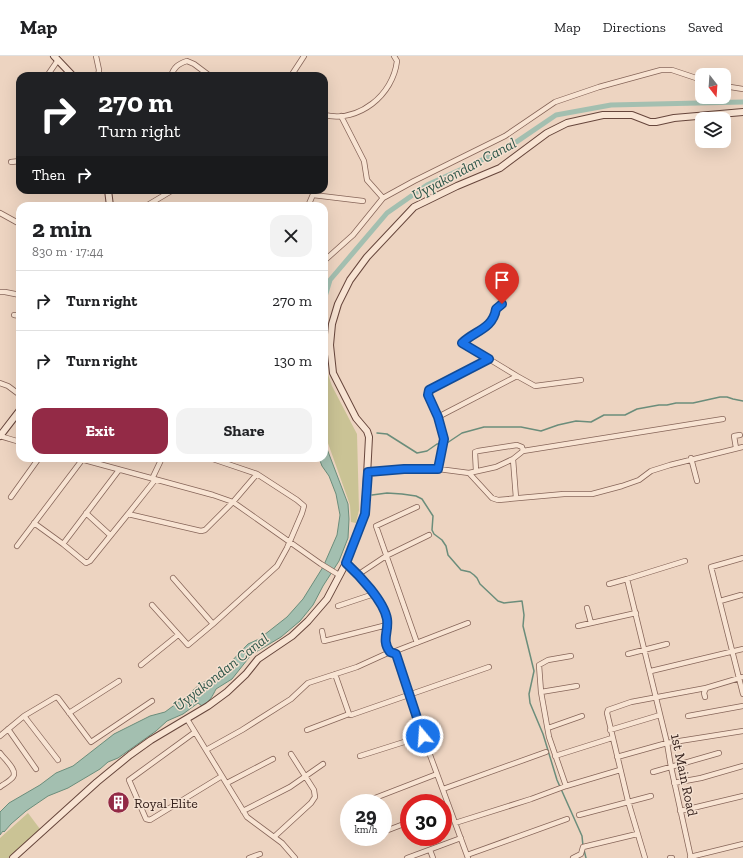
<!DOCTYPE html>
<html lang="en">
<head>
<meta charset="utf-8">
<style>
	:root { --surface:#fff; --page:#f2f2f2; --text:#202124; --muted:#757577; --line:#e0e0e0; --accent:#932a46 }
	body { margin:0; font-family:"Zilla Slab",serif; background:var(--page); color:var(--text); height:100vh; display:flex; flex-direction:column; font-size:15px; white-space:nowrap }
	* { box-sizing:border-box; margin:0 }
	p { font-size:13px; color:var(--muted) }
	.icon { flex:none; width:22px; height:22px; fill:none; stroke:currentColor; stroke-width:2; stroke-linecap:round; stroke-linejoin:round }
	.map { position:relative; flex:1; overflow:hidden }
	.details { position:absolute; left:16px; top:146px; width:312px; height:260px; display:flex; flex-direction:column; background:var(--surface); border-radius:12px; box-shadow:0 4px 16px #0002 }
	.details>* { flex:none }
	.banner { position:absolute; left:16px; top:16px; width:312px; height:122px; border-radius:12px; box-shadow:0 4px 16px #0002; background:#202124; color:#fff; overflow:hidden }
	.needle { width:26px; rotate:163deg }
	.controls { position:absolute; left:695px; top:12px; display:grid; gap:8px }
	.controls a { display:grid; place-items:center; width:36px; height:36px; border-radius:8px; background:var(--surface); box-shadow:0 4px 16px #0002; font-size:20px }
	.speed { position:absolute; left:340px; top:738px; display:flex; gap:8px; font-size:20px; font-weight:700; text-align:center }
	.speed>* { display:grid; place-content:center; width:52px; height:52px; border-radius:50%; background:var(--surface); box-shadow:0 4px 16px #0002; line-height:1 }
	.speed small { font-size:10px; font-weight:400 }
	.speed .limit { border:6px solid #d22; background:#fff; color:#111 }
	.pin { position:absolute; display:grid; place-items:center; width:34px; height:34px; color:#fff; margin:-41px -17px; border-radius:50% 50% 50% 0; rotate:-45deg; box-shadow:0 0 4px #0007 }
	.pin .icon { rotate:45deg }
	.me { position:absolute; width:44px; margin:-22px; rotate:342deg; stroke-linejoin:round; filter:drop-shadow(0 0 3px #0008) }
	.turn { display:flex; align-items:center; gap:14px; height:84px; padding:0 16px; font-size:18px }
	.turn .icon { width:52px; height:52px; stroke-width:2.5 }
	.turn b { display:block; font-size:28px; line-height:34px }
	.then { display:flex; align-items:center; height:38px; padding:0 16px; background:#0003; gap:8px; font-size:15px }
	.round { display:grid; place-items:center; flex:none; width:42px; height:42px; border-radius:12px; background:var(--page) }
	.overview { display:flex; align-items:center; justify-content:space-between; height:68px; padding:0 16px }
	h1 { font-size:24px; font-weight:800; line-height:30px }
	.primary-button { display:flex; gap:8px; margin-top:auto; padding:8px 16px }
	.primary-button a { flex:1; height:46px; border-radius:12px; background:var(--accent); color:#fff; font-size:16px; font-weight:800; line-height:46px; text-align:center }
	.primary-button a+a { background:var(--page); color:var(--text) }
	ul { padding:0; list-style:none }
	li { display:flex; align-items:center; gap:12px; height:60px; padding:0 16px; border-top:1px solid var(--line) }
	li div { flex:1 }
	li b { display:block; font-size:15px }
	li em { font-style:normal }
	header { display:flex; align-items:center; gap:24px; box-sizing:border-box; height:56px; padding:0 20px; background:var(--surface); border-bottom:1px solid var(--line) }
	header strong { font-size:19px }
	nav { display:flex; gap:22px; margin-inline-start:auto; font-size:14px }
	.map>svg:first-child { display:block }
</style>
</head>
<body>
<header>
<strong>Map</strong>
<nav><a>Map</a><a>Directions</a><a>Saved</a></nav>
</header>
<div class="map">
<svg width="743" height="802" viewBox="0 0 743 802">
	<rect width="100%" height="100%" fill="#edd4c1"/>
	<path fill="#cac395" d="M324 307 332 330 357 378 359 454 356 467 351 466 350 449 324 376Z
		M28 757 40 773 8 802H0V782Z"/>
	<path fill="#a3bfb0" stroke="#6b8d7b" d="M324 385 348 448 349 463 348 482 339 505 323 530 313 549 300 565 281 581 251 599 232 623 216 633C212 641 210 645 202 650L198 647 183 658 167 665 156 675 118 702 108 706 100 713 68 732 48 740 26 755 11 768 4 776 3 775 0 779V756L9 747 40 729 56 717 73 710 114 678 150 660 165 656 188 639 200 628 210 623 226 611 248 588 259 583 287 561 303 543 323 511 337 479 340 459 336 438 329 420 322 410 319 402H324Z"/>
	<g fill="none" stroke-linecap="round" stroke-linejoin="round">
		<path stroke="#6b8d7b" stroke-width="1.5" d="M377 377 387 378 417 397 427 395 437 388 447 387 462 377 484 371H521L541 375 558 369 576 365 591 366 604 359H625L637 353 659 349H667L676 347H693L720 341H727L733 343 743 345
			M372 439 387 437 402 438 416 440 422 443 433 460 432 474 434 478 442 484 446 490 448 499 461 514 470 516 474 519 477 522 480 528 498 545 504 547 522 545 524 559 523 570 534 615 529 638 530 647 543 678 557 724 582 780 583 790
			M584 794 586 802"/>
		<path stroke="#a3bfb0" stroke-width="5" d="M324 244 330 224 387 157 427 129 506 93 556 59 611 49 743 46"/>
		<defs>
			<path id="street" d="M96 0 99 14 98 20
				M47 20 58 4
				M171 20C174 11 178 8 187 5L194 8 210 20
				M291 20 304 0
				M724 30 743 33
				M324 59C359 67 393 39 397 5L394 0
				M341 60 364 105 367 124 383 142
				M11 106 20 105
				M313 139 363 145
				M146 150 173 134
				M308 150 315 134
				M0 157 20 168
				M324 205 353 179 383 142 414 125 505 80 555 46 599 31 661 14H672L702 24
				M0 236H5L20 239
				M14 259 20 260
				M489 303 462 287C475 274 493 275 496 253L502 248
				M517 320 535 330 581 324
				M0 327 8 330 20 339
				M438 361 517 320 489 303 429 334C426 343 434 352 437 361 446 381 442 393 438 413
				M0 380 20 386
				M736 392 734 380 740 379
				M77 402 213 439 233 446 321 508 339 519
				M691 402 697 425
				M513 403 523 395 723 363
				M476 415 475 396 478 395 517 389 522 391 523 395
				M368 416 431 412 469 417 492 442 498 444 564 438H592L622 430 639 424 651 415 670 409 743 391
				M469 417 496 411 513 403 516 442
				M152 423 162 402
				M155 424 128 458 201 475 205 474 233 446 257 418 210 402
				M11 441 39 402
				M86 457 110 479
				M34 467 63 488 86 507 90 505 128 458
				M63 488 119 414
				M17 490 82 404
				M743 502 711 511 743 638
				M685 505 627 523 667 687 671 711 691 802
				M346 507 359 518 382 549 387 562 385 588 390 596 396 598 397 601 423 680 468 802
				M359 518 386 500 429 479
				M173 522 213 568 277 510 287 492 302 457 304 450 297 444 257 418
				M609 528 627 523
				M720 545 741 539
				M152 549 188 589 213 568
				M338 550 374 538
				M587 552 591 567
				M578 570 636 557
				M322 575 324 585 387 569
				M417 587 376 470 417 451
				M393 596 468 567
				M628 598 667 588
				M141 609 178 579
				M651 615 743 593
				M335 618 349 658
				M541 636 577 630
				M705 641 704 637 706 632 743 621
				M69 657 119 625
				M24 660 58 704
				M688 660 743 650
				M187 663 247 761 282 787 295 802
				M548 672 582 660
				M8 673 36 713
				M307 674 349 658 351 659 489 611
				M610 674 660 659
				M195 676 129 724 146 763 150 764 222 720
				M0 680 24 660 56 641 58 642 91 686 152 645
				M206 694 242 674 291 643 308 627 357 611 390 596
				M0 697C4 703 18 714 13 721 10 725 4 728 0 731
				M360 700 423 680
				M555 700 612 682
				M617 701 667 687 743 675
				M653 716 719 697
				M227 727 273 703
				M674 727 701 722 743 710
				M566 730 549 681 541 636 539 609 548 604 571 600
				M443 733 546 696
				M362 747 437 718
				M443 752 449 750
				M243 755 290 731 323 708
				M680 755 743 740
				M579 759 651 740
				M455 767 531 743 566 730 620 714
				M383 776 409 766
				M274 781 311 747 315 741 314 734 291 698
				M369 782 371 781
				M430 794 433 802
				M467 799 567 763
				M690 801 743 788
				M249 802 260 798
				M407 802 461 782
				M573 802 581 798 583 791 637 778
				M645 802 628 745 607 657 608 654 631 646 706 632
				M670 802H672"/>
			<path id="secondary" d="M54 0 73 20
				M108 134 110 150
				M0 380 20 354
				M13 802 97 726 130 699 151 684 208 650 227 636 246 618 258 603 292 580 308 565 327 543 346 507 365 458 369 381 367 375 356 362 333 317 330 289 332 268 338 248 350 224 367 201 414 151 457 130 500 112 547 77 567 67 603 59H632L650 66H656L674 62 743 56"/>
		</defs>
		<use href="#street" stroke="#866559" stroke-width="6"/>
		<use href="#secondary" stroke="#67463c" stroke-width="8"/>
		<use href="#street" stroke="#f8e4d3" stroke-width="4.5"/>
		<use href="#secondary" stroke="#f8e4d3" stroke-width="6"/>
	</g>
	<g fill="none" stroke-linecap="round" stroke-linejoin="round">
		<defs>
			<path id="route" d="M423 680 397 601 396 598 390 596C381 584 389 576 387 563 384 545 359 519 346 507L365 458 368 416 404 413H438L444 383 438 361 428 339 429 334 489 303 462 287C474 275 493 273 496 253L502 248"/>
		</defs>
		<use href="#route" stroke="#114b97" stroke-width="10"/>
		<use href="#route" stroke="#1a73e8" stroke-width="7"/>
	</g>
	<defs>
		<symbol id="building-disc" viewBox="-11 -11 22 22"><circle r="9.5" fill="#932a46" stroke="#f4e0d0"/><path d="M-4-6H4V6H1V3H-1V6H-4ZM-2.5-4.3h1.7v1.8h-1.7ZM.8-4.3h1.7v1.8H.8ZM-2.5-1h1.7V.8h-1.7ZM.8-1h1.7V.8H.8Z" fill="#fff"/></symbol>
	</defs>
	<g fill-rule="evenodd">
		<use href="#building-disc" x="106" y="734" width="25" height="25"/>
	</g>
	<g text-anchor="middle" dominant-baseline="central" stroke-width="3" stroke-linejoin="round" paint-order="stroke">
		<g font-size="14" fill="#36221d" stroke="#f4e0d0">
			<text transform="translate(684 719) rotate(78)">1st Main Road</text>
		</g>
		<g font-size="14" fill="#36221d" stroke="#f4e0d0" text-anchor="start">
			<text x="134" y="747">Royal Elite</text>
		</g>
		<g font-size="15" font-style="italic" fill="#2c5548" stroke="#f4e0d0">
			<text transform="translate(464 113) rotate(-28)">Uyyakondan Canal</text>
			<text transform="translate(221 616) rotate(-38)">Uyyakondan Canal</text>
		</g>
	</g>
</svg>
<div class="controls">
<a><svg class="needle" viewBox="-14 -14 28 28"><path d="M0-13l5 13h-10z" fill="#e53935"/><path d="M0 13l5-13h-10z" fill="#757577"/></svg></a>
<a><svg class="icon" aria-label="layers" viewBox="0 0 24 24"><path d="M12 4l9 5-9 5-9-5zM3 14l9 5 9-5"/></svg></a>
</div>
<div class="speed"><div>29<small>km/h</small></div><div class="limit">30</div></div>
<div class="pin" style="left:502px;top:248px;background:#d93025"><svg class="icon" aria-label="arrive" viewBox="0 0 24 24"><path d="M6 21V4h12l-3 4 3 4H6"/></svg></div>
<svg class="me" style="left:423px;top:680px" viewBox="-20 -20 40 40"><circle r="17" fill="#1a73e8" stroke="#fff" stroke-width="3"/><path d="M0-11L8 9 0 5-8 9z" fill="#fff"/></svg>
<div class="banner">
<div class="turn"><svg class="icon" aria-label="right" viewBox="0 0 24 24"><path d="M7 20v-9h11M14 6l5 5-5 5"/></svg><div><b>270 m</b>Turn right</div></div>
<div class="then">Then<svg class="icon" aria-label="right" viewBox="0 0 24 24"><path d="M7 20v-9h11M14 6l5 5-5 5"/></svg></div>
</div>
<section class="details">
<div class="overview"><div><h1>2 min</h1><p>830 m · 17:44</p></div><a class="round"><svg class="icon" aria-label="close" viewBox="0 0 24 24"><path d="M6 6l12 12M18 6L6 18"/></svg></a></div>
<ul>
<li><svg class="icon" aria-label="right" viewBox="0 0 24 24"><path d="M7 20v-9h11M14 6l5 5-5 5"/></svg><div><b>Turn right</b></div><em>270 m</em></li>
<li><svg class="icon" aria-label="right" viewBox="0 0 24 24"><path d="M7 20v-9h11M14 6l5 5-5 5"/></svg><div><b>Turn right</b></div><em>130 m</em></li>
</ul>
<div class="primary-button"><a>Exit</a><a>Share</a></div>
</section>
</div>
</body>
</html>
